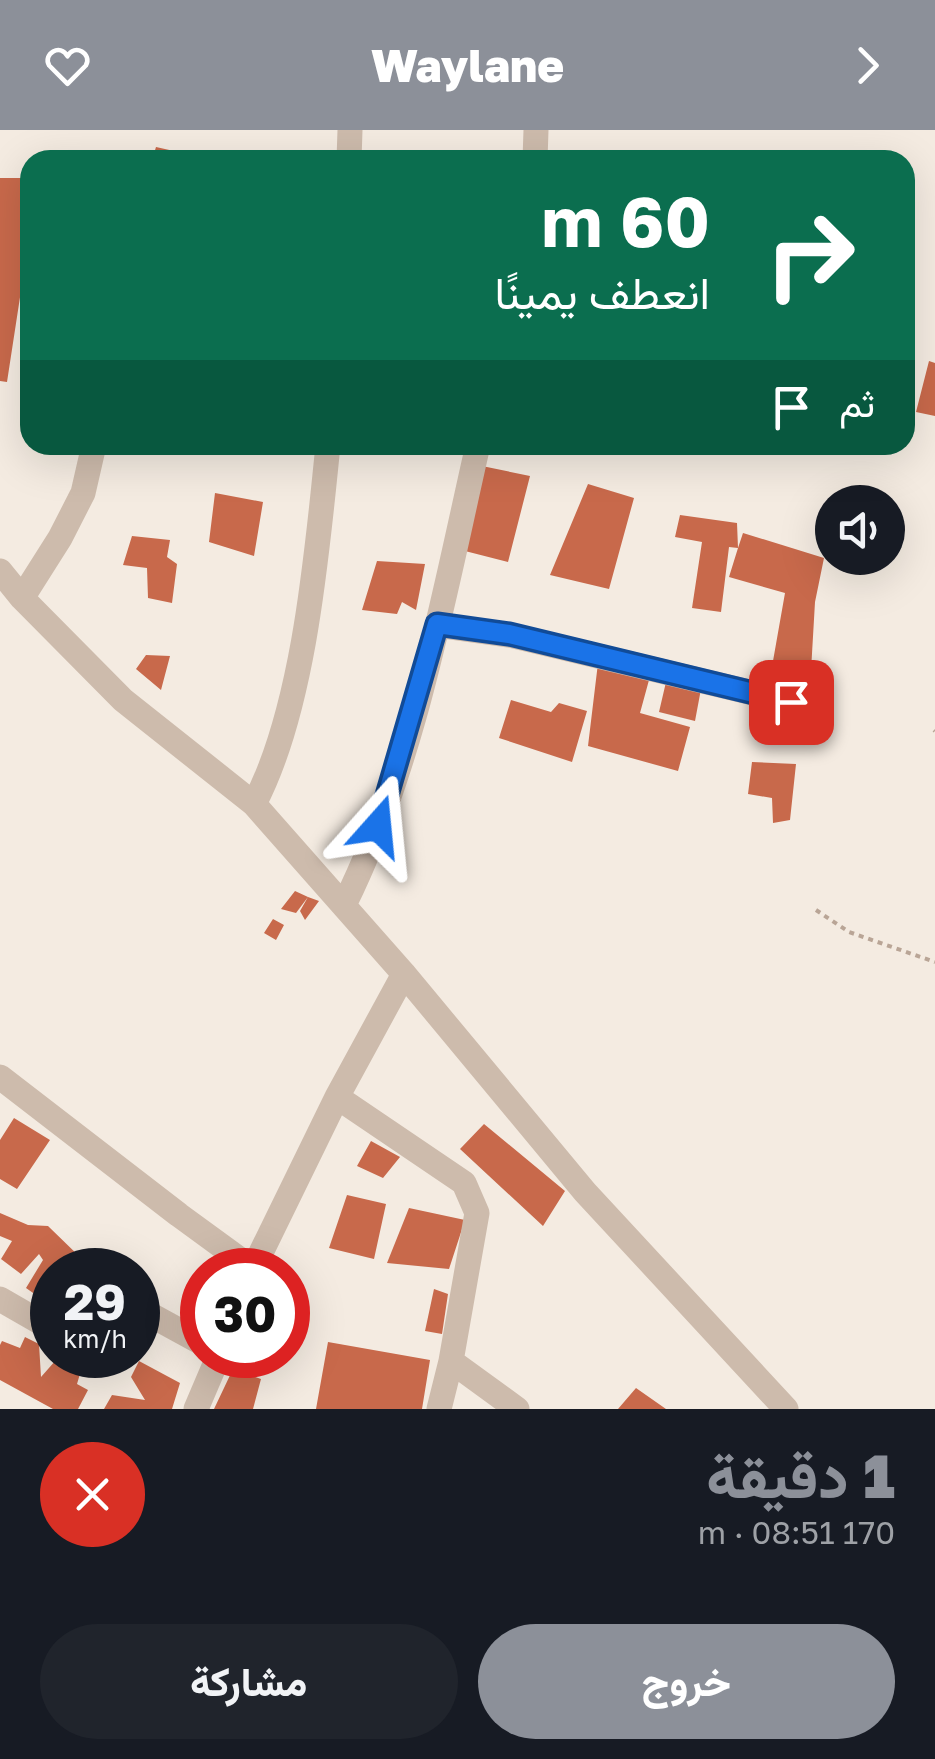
<!DOCTYPE html>
<html lang="ar">
<head>
<meta charset="utf-8">
<style>
	:root { --surface:#171b24; --page:#20242c; --text:#f1f3f6; --muted:#9ea1a6; --accent:#8c9099 }
	body { margin:0; font-family:"Golos Text",Vazirmatn,sans-serif; background:var(--page); color:var(--text); direction:rtl; height:100vh; display:flex; flex-direction:column; font-size:38px; white-space:nowrap }
	* { box-sizing:border-box; margin:0 }
	p { font-size:32px; color:var(--muted) }
	.icon { flex:none; width:55px; height:55px; fill:none; stroke:currentColor; stroke-width:2; stroke-linecap:round; stroke-linejoin:round }
	.map { position:relative; height:1279px; overflow:hidden; direction:ltr }
	.details { display:flex; flex-direction:column; background:var(--surface); flex:1 }
	.details>* { flex:none }
	.guide { position:absolute; left:20px; top:20px; width:895px; height:305px; border-radius:30px; box-shadow:0 10px 40px #0002; direction:rtl; background:#0b6e4f; color:#fff; overflow:hidden }
	.tools { position:absolute; left:815px; top:355px; display:grid; gap:20px }
	.tools a { display:grid; place-items:center; width:90px; height:90px; border-radius:50%; background:var(--surface); box-shadow:0 10px 40px #0002; font-size:50px }
	.speed { position:absolute; left:30px; top:1118px; display:flex; gap:20px; font-size:50px; font-weight:700; text-align:center }
	.speed>* { display:grid; place-content:center; width:130px; height:130px; border-radius:50%; background:var(--surface); box-shadow:0 10px 40px #0002; line-height:1 }
	.speed small { font-size:25px; font-weight:400 }
	.speed .limit { border:15px solid #d22; background:#fff; color:#111 }
	.pin { position:absolute; display:grid; place-items:center; width:85px; height:85px; color:#fff; margin:-42px; border-radius:20px; box-shadow:0 5px 15px #0006 }
	.me { position:absolute; width:110px; margin:-55px; rotate:18deg; stroke-linejoin:round; filter:drop-shadow(0 0 8px #0008) }
	.turn { display:flex; align-items:center; gap:35px; height:210px; padding:0 40px; font-size:45px }
	.turn .icon { width:130px; height:130px; stroke-width:2.5 }
	.turn b { display:block; font-size:70px; line-height:85px }
	.then { display:flex; align-items:center; height:95px; padding:0 40px; background:#0003; gap:20px; font-size:38px }
	.round { display:grid; place-items:center; flex:none; width:105px; height:105px; border-radius:52px; background:var(--page) }
	.head { display:flex; align-items:center; justify-content:space-between; height:170px; padding:0 40px }
	h1 { font-size:60px; font-weight:800; line-height:75px; color:var(--accent) }
	.cta { display:flex; gap:20px; margin-top:auto; padding:20px 40px }
	.cta a { flex:1; height:115px; border-radius:60px; background:var(--accent); color:#fff; font-size:40px; font-weight:800; line-height:115px; text-align:center }
	.cta a+a { background:var(--page); color:var(--text) }
	header { display:flex; justify-content:space-between; align-items:center; height:130px; padding:0 40px; background:var(--accent); color:#fff; font-size:45px; font-weight:800 }
	.map>svg:first-child { display:block }
</style>
</head>
<body>
<header><svg class="icon" aria-label="forward" viewBox="0 0 24 24"><path d="M9 5l7 7-7 7"/></svg>Waylane<svg class="icon" aria-label="heart" viewBox="0 0 24 24"><path d="M12 20l-8-8c-3-5 5-10 8-4 3-6 11-1 8 4z"/></svg></header>
<div class="map">
<svg width="935" height="1279" viewBox="0 0 935 1279">
	<rect width="100%" height="100%" fill="#f4ebe1"/>
	<path fill="#c8694b" d="M156 17 205 28V30H152Z
		M0 48H30V102L7 252 0 251Z
		M929 231 935 233V286L916 282Z
		M482 336 530 346 508 432 465 421Z
		M588 354 634 368 609 459 550 445Z
		M215 363 263 372 254 426 209 412Z
		M680 385 737 393 738 418 743 403 824 428 815 472 810 558 770 548 785 463 729 447 738 418 729 417 721 482 692 478 702 412 675 407Z
		M132 406 170 410 167 427 177 434 172 473 148 468 147 438 123 435Z
		M377 431 425 434 416 480 402 472 397 484 362 480Z
		M146 525 170 526 161 560 136 539Z
		M598 533 649 550 640 583 690 597 678 641 588 616Z
		M666 552 701 559 695 591 659 582Z
		M511 570 551 582 559 573 587 581 572 632 499 608Z
		M752 632 796 634 790 690 773 693 772 668 748 664Z
		M295 761 308 767 296 783 281 779Z
		M308 767 319 771 305 790 300 781Z
		M273 789 284 795 276 810 264 803Z
		M14 988 50 1010 17 1059 0 1049V1010Z
		M484 994 565 1061 543 1096 460 1019Z
		M371 1011 400 1027 383 1048 357 1036Z
		M347 1065 386 1074 374 1129 329 1118Z
		M409 1078 465 1090 449 1139 387 1133Z
		M0 1083 28 1095 48 1096 83 1130 81 1135 90 1140H52V1161L42 1156 36 1165 26 1158 43 1130 39 1124 21 1144 1 1129 12 1111 0 1106Z
		M434 1159 448 1164 442 1204 425 1201Z
		M25 1207 39 1214 41 1247 56 1230 82 1237 77 1254 88 1260 78 1279H53L0 1250V1215L2 1211 20 1218Z
		M328 1212 430 1230 422 1279H316Z
		M139 1231 180 1253 172 1279H104L112 1265 145 1270 131 1247Z
		M233 1239 261 1249 253 1279H214Z
		M636 1258 666 1279H618Z"/>
	<g fill="none" stroke-linecap="round" stroke-linejoin="round">
		<path stroke="#b9a596" stroke-width="4" stroke-dasharray="5 5" stroke-linecap="butt" d="M934 600 935 601
			M816 780 849 802 935 832"/>
		<path stroke="#cdbbac" stroke-width="25" d="M349 30 350 0
			M535 30 536 0
			M0 441 22 468 123 570 254 674 404 844 585 1062 786 1279
			M22 468 60 408 83 363 94 315
			M437 495 509 505 791 572
			M254 674C304 579 317 423 328 315
			M344 775C414 634 443 468 478 315
			M0 947 179 1085 253 1139 337 967 404 844
			M337 967 464 1053 477 1083 451 1231 439 1279
			M0 1169 52 1199
			M138 1178 202 1213
			M451 1231 517 1279
			M196 1279 219 1225"/>
	</g>
	<g fill="none" stroke-linecap="round" stroke-linejoin="round">
		<defs>
			<path id="route" d="M378 696 437 494 509 504 791 572"/>
		</defs>
		<use href="#route" stroke="#114b97" stroke-width="25"/>
		<use href="#route" stroke="#1a73e8" stroke-width="18"/>
	</g>
</svg>
<div class="tools">
<a><svg class="icon" aria-label="sound" viewBox="0 0 24 24"><path d="M4 9h4l5-4v14l-5-4H4zM17 9q2 3 0 6"/></svg></a>
</div>
<div class="speed"><div>29<small>km/h</small></div><div class="limit">30</div></div>
<div class="pin" style="left:791px;top:572px;background:#d93025"><svg class="icon" aria-label="arrive" viewBox="0 0 24 24"><path d="M6 21V4h12l-3 4 3 4H6"/></svg></div>
<svg class="me" style="left:378px;top:696px" viewBox="-20 -20 40 40"><path d="M0-17L14 15 0 8-14 15z" fill="#1a73e8" stroke="#fff" stroke-width="4"/></svg>
<div class="guide">
<div class="turn"><svg class="icon" aria-label="right" viewBox="0 0 24 24"><path d="M7 20v-9h11M14 6l5 5-5 5"/></svg><div><b>60 m</b>انعطف يمينًا</div></div>
<div class="then">ثم<svg class="icon" aria-label="arrive" viewBox="0 0 24 24"><path d="M6 21V4h12l-3 4 3 4H6"/></svg></div>
</div>
</div>
<section class="details">
<div class="head"><div><h1>1 دقيقة</h1><p>170 m · 08:51</p></div><a class="round" style="background:#d93025;color:#fff"><svg class="icon" aria-label="close" viewBox="0 0 24 24"><path d="M6 6l12 12M18 6L6 18"/></svg></a></div>
<div class="cta"><a>خروج</a><a>مشاركة</a></div>
</section>
</body>
</html>
